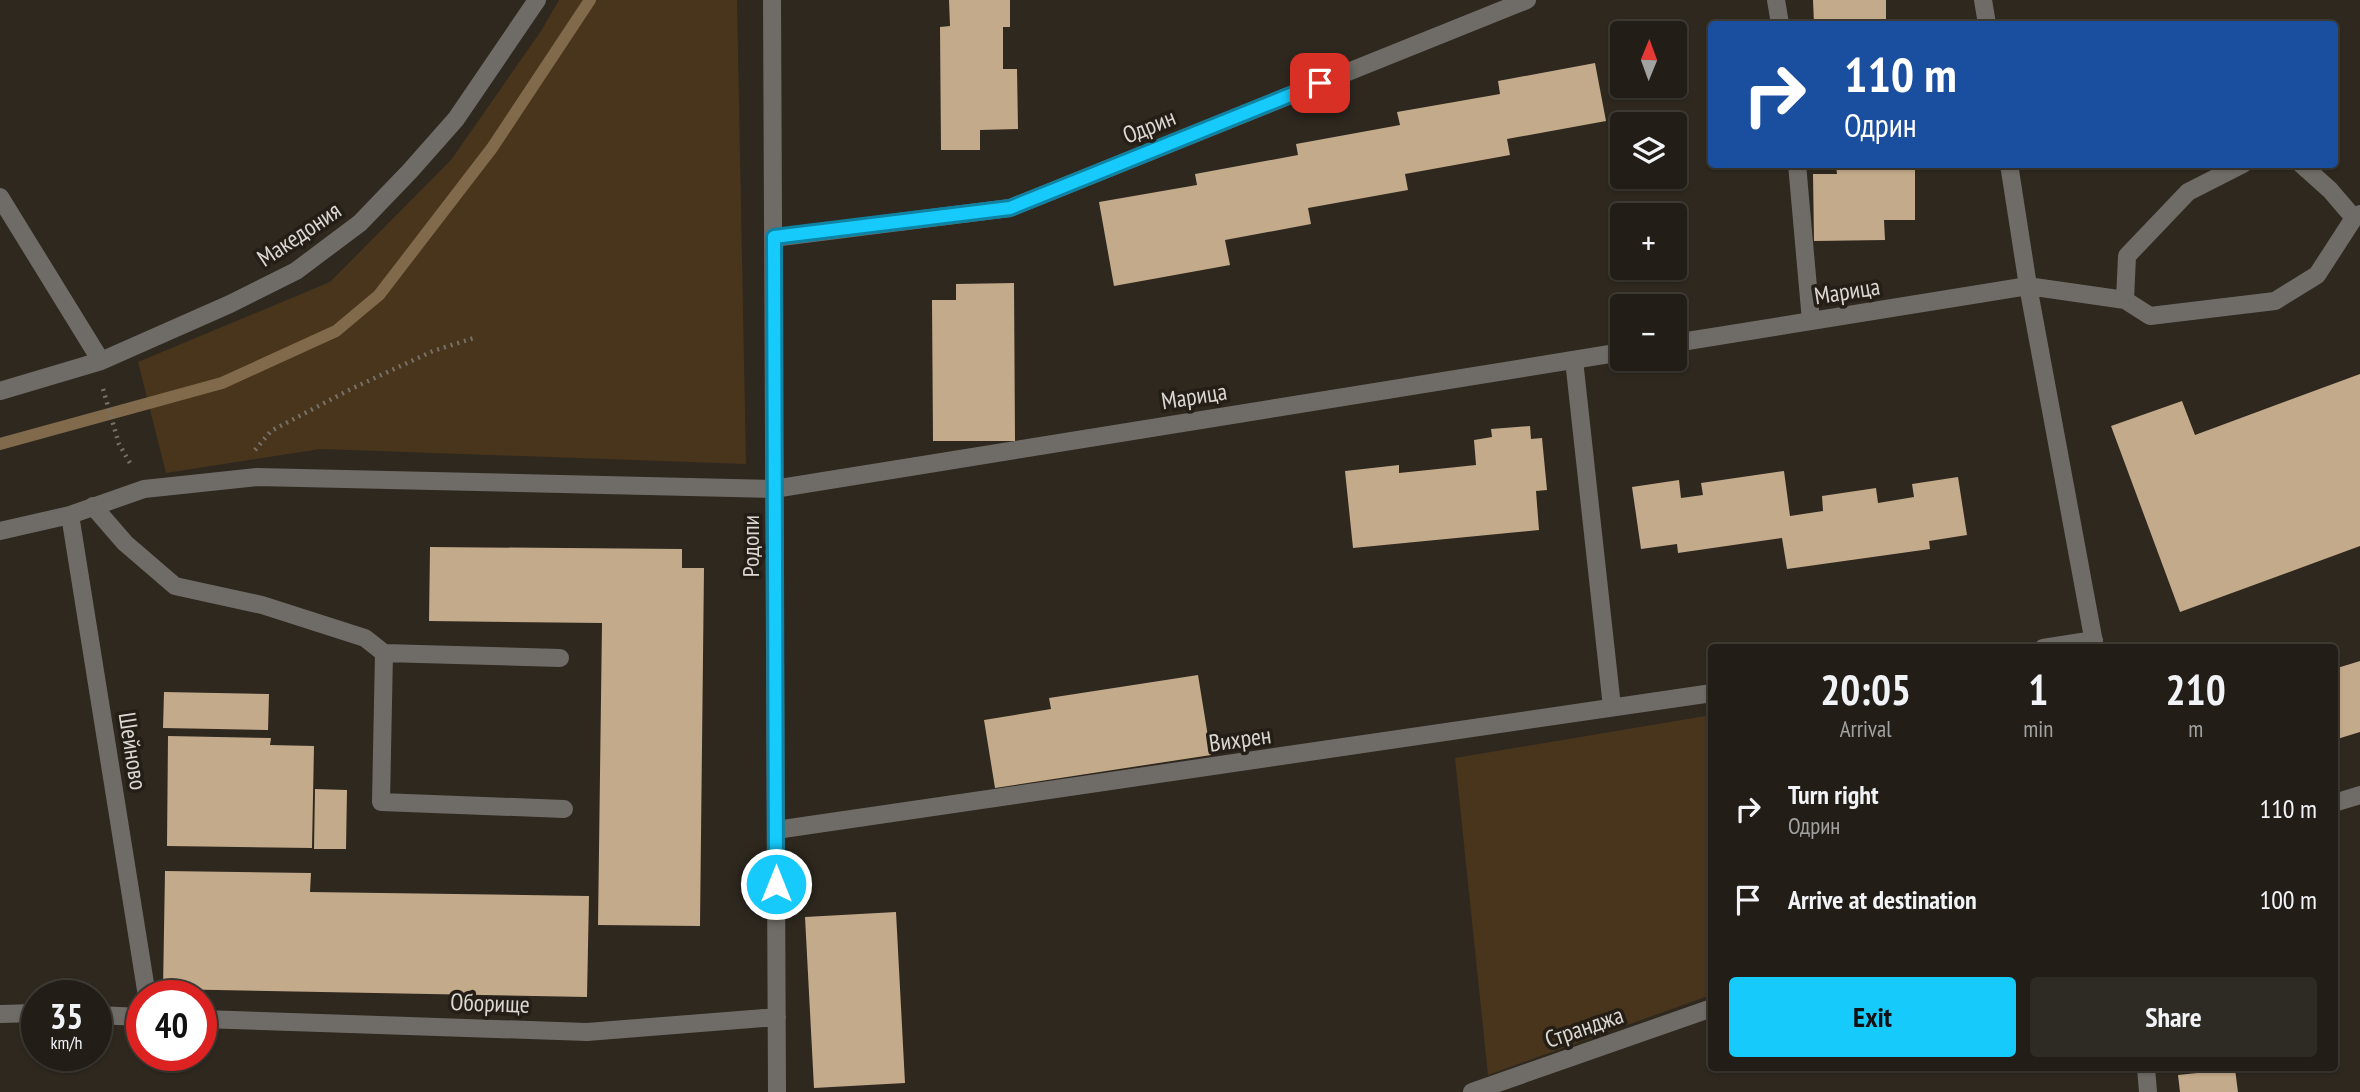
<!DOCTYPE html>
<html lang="en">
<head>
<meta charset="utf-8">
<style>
	:root { --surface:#221e17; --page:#2e2b24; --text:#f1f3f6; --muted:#a2a2a1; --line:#3f3c36; --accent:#16cafb }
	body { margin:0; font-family:"PT Sans Narrow",sans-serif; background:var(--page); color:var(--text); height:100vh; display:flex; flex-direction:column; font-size:26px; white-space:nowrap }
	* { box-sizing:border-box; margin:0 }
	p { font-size:23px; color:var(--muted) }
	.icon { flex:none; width:38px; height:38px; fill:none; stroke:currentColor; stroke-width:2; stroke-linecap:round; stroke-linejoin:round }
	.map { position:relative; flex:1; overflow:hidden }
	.side { position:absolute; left:1708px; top:644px; width:630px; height:427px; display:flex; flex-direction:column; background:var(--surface); border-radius:7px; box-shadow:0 2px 5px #0004,0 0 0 2px var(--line) }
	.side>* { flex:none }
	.hud { position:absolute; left:1708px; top:21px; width:630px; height:147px; border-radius:7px; box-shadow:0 2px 5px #0004,0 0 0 2px var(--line); background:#1a4fa0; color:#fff; overflow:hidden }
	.needle { width:46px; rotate:1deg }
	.controls { position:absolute; left:1610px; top:21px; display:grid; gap:14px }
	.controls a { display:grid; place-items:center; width:77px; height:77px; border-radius:7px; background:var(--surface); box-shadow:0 2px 5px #0004,0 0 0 2px var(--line); font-size:35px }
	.speed { position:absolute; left:21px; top:980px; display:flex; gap:14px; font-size:35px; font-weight:700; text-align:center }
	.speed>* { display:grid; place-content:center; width:91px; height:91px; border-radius:50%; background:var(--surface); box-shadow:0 2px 5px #0004,0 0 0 2px var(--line); line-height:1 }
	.speed small { font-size:18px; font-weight:400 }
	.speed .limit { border:10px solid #d22; background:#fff; color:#111 }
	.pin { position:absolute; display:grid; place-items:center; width:60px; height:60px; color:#fff; margin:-30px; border-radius:14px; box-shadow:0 4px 10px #0006 }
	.me { position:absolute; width:77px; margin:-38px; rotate:0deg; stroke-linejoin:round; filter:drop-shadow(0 0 5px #0008) }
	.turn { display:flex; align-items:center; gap:24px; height:147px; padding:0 21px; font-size:32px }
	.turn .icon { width:91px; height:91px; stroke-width:2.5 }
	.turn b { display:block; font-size:49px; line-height:60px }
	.eta { display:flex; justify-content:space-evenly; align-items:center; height:119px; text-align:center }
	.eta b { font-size:42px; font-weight:700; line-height:49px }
	.action { display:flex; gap:14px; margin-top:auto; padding:14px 21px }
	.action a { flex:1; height:80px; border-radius:7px; background:var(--accent); color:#111; font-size:28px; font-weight:700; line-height:80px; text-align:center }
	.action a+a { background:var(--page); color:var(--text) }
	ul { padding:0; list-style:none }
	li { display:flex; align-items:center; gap:21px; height:91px; padding:0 21px }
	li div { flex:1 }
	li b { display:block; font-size:26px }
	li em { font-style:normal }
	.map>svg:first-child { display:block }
</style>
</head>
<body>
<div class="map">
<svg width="2360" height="1092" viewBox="0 0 2360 1092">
	<rect width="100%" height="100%" fill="#2e281f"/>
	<path fill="#48351b" d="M559 0H737L746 464 321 449 166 473 138 362 330 282 451 160 541 31Z
		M1711 715V995L1488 1075 1455 758Z"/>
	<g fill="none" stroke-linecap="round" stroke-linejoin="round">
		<path stroke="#816a4c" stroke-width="12" d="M0 444 222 383 336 331 379 295 492 148 590 0"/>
	</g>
	<path fill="#c3aa8a" d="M949 0H1010V27H1003V69H1017L1018 129 980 130V150H941L940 27 950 26Z
		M1813 0H1886V24H1814Z
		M1595 63 1606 121 1507 139 1510 155 1405 174 1408 190 1308 208 1311 224 1225 240 1230 265 1114 286 1099 202 1197 185 1195 174 1298 155 1296 144 1400 125 1397 112 1500 94 1498 81Z
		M1836 164H1915V220H1884L1885 240 1814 241 1813 174H1837Z
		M1014 283 1015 441H933L932 300H956V284Z
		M2360 374V546L2180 612 2111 426 2182 401 2195 435Z
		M1530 426 1531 439 1542 438 1547 490 1536 491 1539 530 1353 548 1345 471 1399 465V473L1476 465 1474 440 1492 437 1491 429Z
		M1784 471 1790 516 1823 511 1822 496 1876 488 1878 503 1914 497 1912 484 1958 477 1967 535 1929 541 1930 549 1787 569 1782 538 1678 553 1677 544 1641 549 1632 487 1679 480 1681 498 1703 495 1701 483Z
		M430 547 682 549V568H704L700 926 598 925 602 623 429 621Z
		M2360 661V732L2334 740V669Z
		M1198 675 1211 755 995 788 984 720 1051 709 1049 698Z
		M164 692 269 694 268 730 163 728Z
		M168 736 271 738 270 745 314 746 312 848 167 846Z
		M315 789 347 790 346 849H314Z
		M165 871 311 873 310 892 589 896 587 997 163 989Z
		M896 912 905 1083 814 1088 805 917Z
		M2235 1069 2238 1092H2180L2178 1075Z"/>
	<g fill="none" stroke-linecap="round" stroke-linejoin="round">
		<path stroke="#77716a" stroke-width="4.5" stroke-dasharray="2 5" stroke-linecap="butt" d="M103 389 119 444 130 463
			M255 450 271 431 351 389 433 351 474 338"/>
		<path stroke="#6f6c67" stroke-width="18" d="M772 0 777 1092
			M1776 0 1780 24
			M1983 0 1987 24
			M1797 164 1811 321
			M2009 164 2028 286 2095 648
			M2301 164 2330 190 2354 218
			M0 197 101 361
			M773 238 1010 208 1527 0
			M2125 300 2127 256 2188 192 2243 164
			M1675 343 2028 286 2125 300 2150 316 2275 301 2317 275 2354 218 2360 214
			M1574 360 1612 707
			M0 391 101 361 230 304 296 271 360 223 410 171 456 119 537 0
			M93 506 125 543 175 586 262 605 365 638 384 653 381 802 564 809
			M70 515 147 996
			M0 531 70 515 144 489 257 477 774 489 1622 352
			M2043 648 2094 640
			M384 653 560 658
			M2334 803 2360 795
			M776 830 1712 693
			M0 1014 37 1013
			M96 1015 142 1017
			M201 1019 587 1032 777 1017
			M2146 1068 2148 1092
			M1472 1092 1712 1008"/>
	</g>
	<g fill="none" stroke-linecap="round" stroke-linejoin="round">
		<defs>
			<path id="route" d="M776 884 774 237 1010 208 1320 83"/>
		</defs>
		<use href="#route" stroke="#0e83a3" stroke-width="18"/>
		<use href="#route" stroke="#16cafb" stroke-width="12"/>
	</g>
	<g text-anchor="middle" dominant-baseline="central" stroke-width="7" stroke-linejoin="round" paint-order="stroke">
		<g font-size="24" fill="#dbd7d2" stroke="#241e16">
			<text transform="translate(1149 126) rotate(-22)">Одрин</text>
			<text transform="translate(299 234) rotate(-34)">Македония</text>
			<text transform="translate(1847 291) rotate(-9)">Марица</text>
			<text transform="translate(1194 396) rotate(-9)">Марица</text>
			<text transform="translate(750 546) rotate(-90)">Родопи</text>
			<text transform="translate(1240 739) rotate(-8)">Вихрен</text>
			<text transform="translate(133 751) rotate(81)">Шейново</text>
			<text transform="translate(490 1003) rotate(2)">Оборище</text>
			<text transform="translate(1584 1027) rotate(-19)">Странджа</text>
		</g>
	</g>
</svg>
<div class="controls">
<a><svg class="needle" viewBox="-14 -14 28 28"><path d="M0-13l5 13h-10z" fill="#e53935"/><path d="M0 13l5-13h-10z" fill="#a2a2a1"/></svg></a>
<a><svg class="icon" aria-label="layers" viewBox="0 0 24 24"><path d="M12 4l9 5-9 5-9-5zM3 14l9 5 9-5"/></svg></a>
<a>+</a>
<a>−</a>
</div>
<div class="speed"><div>35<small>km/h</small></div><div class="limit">40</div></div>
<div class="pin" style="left:1320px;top:83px;background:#d93025"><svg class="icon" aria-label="arrive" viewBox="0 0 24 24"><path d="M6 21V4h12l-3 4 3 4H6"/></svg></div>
<svg class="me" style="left:776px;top:884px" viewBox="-20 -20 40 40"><circle r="17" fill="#16cafb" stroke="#fff" stroke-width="3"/><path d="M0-11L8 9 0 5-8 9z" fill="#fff"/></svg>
<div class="hud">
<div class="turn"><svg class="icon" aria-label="right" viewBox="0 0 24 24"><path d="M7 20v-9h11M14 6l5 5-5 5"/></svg><div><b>110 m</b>Одрин</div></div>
</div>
<section class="side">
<div class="eta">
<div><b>20:05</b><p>Arrival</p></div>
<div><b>1</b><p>min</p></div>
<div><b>210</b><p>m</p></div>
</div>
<ul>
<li><svg class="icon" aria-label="right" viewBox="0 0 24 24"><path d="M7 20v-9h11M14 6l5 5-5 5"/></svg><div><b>Turn right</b><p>Одрин</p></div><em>110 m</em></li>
<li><svg class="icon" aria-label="arrive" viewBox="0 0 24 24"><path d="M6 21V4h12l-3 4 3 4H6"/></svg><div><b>Arrive at destination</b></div><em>100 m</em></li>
</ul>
<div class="action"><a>Exit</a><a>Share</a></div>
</section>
</div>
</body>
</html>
